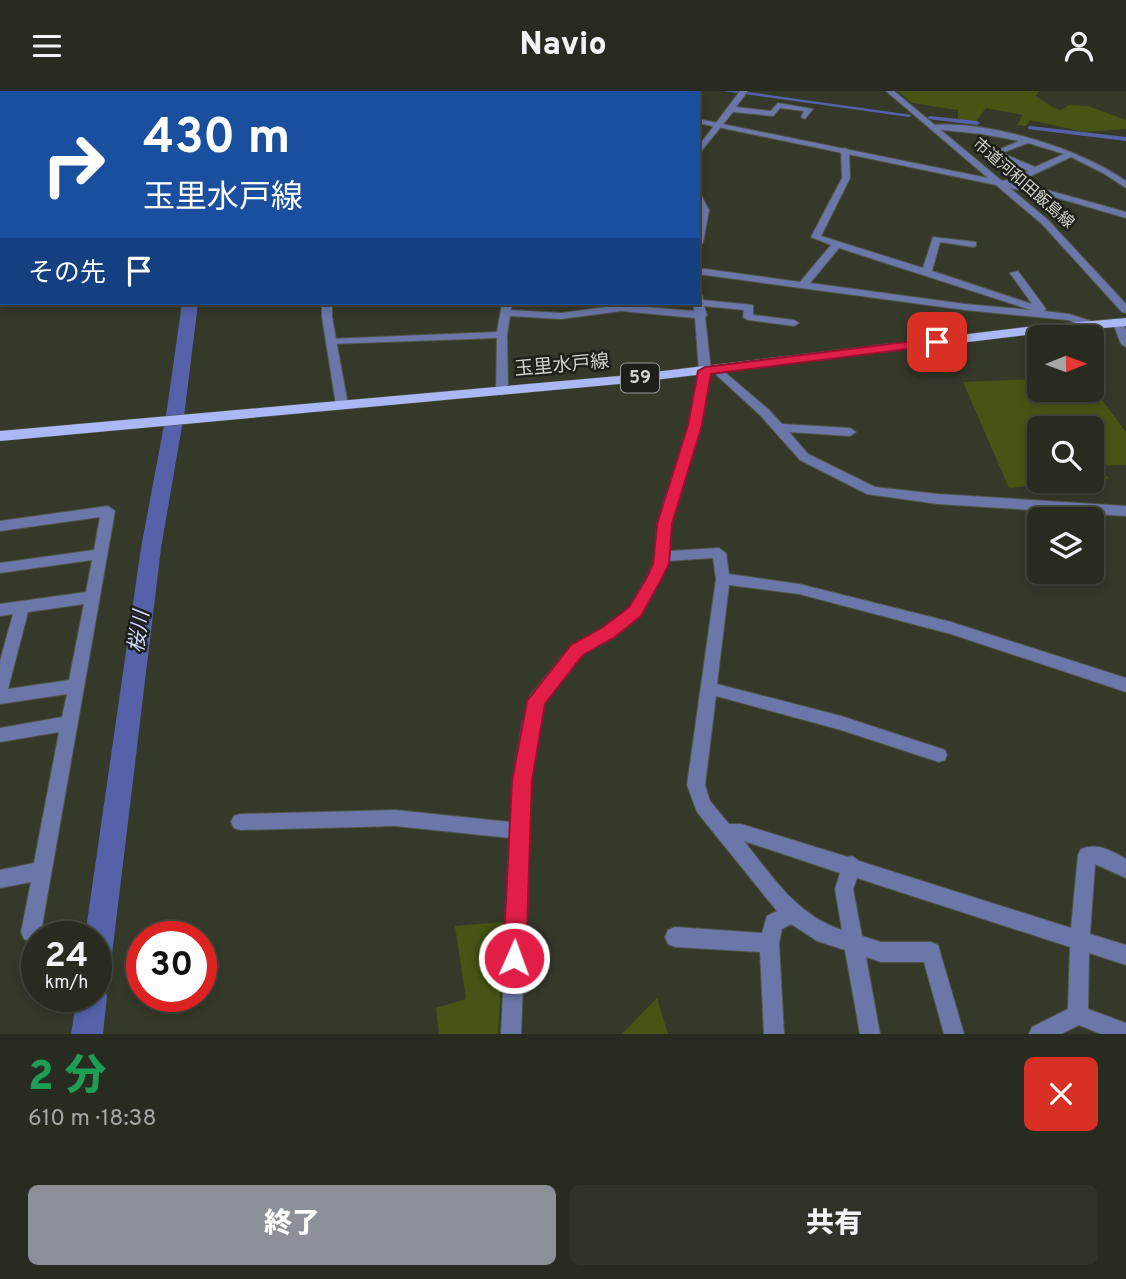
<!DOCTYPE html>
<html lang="ja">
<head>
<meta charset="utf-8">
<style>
	:root { --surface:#282b20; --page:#303329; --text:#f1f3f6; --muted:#a5a7a5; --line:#44473e; --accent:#8c9099 }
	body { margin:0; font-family:Overpass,"Noto Sans JP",sans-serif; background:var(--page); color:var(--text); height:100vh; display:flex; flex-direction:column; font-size:26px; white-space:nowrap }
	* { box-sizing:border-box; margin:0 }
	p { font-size:23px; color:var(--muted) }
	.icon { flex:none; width:38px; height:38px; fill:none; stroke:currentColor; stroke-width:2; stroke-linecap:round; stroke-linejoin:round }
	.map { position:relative; height:943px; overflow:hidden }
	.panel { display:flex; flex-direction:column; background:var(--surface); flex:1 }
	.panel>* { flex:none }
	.hud { position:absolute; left:0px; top:0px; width:700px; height:214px; box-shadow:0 4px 10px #0003,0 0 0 2px var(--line); background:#1a4fa0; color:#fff; overflow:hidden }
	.needle { width:46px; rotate:89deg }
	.fabs { position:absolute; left:1027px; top:234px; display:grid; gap:14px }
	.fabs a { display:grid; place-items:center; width:77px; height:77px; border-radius:10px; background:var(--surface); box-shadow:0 4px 10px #0003,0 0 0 2px var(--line); font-size:35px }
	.speed { position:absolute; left:21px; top:830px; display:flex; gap:14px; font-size:35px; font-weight:700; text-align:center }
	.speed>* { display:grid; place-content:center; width:91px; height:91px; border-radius:50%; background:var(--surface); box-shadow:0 4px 10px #0003,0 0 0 2px var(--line); line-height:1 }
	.speed small { font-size:18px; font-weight:400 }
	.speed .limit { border:10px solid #d22; background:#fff; color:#111 }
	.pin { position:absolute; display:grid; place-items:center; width:60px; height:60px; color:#fff; margin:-30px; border-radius:14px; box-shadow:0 4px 10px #0006 }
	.me { position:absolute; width:77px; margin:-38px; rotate:2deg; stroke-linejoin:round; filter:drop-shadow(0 0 5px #0008) }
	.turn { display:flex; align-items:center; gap:24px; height:147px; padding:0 28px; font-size:32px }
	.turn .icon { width:91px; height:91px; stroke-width:2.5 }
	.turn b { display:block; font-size:49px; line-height:60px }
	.then { display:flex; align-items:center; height:66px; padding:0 28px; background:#0003; gap:14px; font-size:26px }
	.round { display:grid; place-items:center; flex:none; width:74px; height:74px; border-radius:10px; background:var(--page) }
	.overview { display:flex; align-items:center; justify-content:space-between; height:119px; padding:0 28px }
	h1 { font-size:42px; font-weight:800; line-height:52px; color:#1e9e55 }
	.action { display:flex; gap:14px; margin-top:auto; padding:14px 28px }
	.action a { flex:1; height:80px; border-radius:10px; background:var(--accent); color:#fff; font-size:28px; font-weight:800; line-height:80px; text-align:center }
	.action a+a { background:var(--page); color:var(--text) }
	header { display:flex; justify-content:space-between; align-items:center; height:91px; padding:0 28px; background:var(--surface); font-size:32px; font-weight:800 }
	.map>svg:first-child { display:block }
</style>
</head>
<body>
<header><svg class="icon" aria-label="menu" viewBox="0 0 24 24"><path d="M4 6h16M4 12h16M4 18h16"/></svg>Navio<svg class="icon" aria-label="person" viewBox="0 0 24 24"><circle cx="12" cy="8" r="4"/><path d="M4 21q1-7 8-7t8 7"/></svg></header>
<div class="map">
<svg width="1126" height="943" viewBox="0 0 1126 943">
	<rect width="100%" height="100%" fill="#35392a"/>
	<path fill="#465514" d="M898 0H1039L1036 5 1052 16 1061 19 1069 14 1088 15 1126 29V38L1084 41 1030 29 1026 35 1017 34 1023 24 986 17 976 30 958 28V19L912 12Z
		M1039 288 1040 299H1092V296L1126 341V374L1100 375 1109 388 1092 390V338H1040V390H1085L1009 397 963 291Z
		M504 831 498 943H439L436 917 466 908 455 835Z
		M657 907 668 943H622Z"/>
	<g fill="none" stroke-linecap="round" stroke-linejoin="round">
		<path fill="#5562aa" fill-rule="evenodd" d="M723 0H741L912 24 909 26Z
			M930 25 977 30 980 32 977 34 928 28V26Z
			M1030 35 1126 46V50L1028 38V36Z"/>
		<path fill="#5562aa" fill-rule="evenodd" d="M182 212H198L185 318 161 457 111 872 106 882 96 887V845H85L141 457 167 318Z
			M96 892 103 894 107 905 103 943H71L77 905H96Z"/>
		<defs>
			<path id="minor" d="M47 0H56L46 2Z
				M72 0 91 2H74Z
				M150 0H160L148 2Z
				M541 0H549L540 2Z
				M579 0H587V2H579Z
				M740 0H748L736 16 771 20 778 12 813 18 805 28 801 26 804 20 780 17 773 25 733 21 698 64V56Z
				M0 25H2L0 30Z
				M930 34C988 29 1079 57 1126 90V97L1103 82 1071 66 1014 93 997 94V90L1009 89 1028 80 991 62 1019 50 982 43 933 38H930ZM1028 52 1064 63 1035 76 1002 62Z
				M845 57 849 59 850 87 821 145 923 177 933 146 976 151V155L973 156 940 151 932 180 1032 213 1010 182 1018 180 1046 218 1044 220 1069 223 1097 232V236H1089L1068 229 965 219 698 183V177L800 191 831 154 811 146 842 87 841 59ZM839 157 1031 219 965 213 810 192Z
				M0 64H2L0 69Z
				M0 77H2V83H0Z
				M698 103 701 104 709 119 703 152 698 155 701 119Z
				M698 203 702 204 703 209 753 214V224L794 229 799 232 794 235 748 229 743 226 744 219 704 215 707 224 705 226 711 279 716 276 720 277 769 319 782 333 850 337 856 341 850 345 789 341 808 363 875 396 938 403 1126 415V425L938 413 867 403 800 369 761 325 711 279 701 334 671 433 669 460 719 457 726 462 729 483 799 493 951 531 1126 587V601L951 543 799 503 729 494 717 593 841 625 939 657 945 659 947 664 945 669 939 671 841 639 716 605 705 694 710 710 729 733H741L848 766 852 765 859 770 1071 837 1078 764 1081 758C1097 751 1112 760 1126 768V787L1095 773 1090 843 1126 854V874L1089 862 1088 918 1126 932V943H1101L1079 934 1061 943H1029L1032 936 1068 918 1070 856 857 787 853 798 862 845 881 851H931L938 854 964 943H944L924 871H881L866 866 880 943H860L845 859 817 850 791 833 782 838 779 852 784 943H764L760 861 675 856 668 853 665 846 668 839 675 836 762 842 767 825 777 820 697 721 687 694 716 488 713 467 668 470 640 525 614 545 593 555 570 576 543 612 531 690 521 943H501L511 747 395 735 240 739 234 737 231 731 234 725 240 723 395 719 511 731 513 690 522 634 530 605 560 568 583 547 604 537 630 517 654 473 657 433 689 334 699 280 695 227 621 220 561 228 510 225 507 244 508 300 502 304 496 300 497 247 331 253 327 252V248L497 241 502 212H512L511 219 561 222 621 214 694 220 693 212H698ZM744 750 840 782 835 798 842 839C797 825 772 785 744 750Z
				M1118 229 1122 230 1126 239V256L1121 253 1113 232Z
				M108 415 115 420 41 841 37 848 31 851 24 848 21 841 31 791 0 797V779L34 772 59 641 0 651V637L62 626 67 603 0 613V570L13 523 0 525V513L86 501 92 469 0 482V472L94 459 100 426 0 440V430ZM84 513 69 589 8 598 28 521Z"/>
			<path id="tertiary" d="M345 0H353L344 2Z
				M462 0H470L461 2Z
				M886 0H894L1002 90 1051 100 1126 121V127L1047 104 1010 97 1048 129 1126 213V222L1122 221 1042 133 996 94 698 32V28L988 87Z
				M0 117H2V123H0Z
				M322 212H332V226L348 314 342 318 336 314 322 226Z"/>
			<path id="primary" d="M1126 227V235L1026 244 630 292 0 350V340L630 284 1026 236Z"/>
			<path id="trunk" d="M383 0H402L382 2Z
				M2 109V117L0 118V110Z"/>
		</defs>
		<use href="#minor" stroke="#515547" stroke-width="2"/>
		<use href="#tertiary" stroke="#515547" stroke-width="2"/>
		<use href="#primary" stroke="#515547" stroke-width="1"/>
		<use href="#trunk" stroke="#515547" stroke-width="2"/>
		<use href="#minor" fill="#6b77a9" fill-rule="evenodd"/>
		<use href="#tertiary" fill="#6b77a9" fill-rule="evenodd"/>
		<use href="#primary" fill="#aab9f6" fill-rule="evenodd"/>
		<use href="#trunk" fill="#bcc8f2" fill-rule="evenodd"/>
	</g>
	<path fill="#e11d48" stroke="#92132f" stroke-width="2" d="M937 247 943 251 941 254 711 283 702 334 672 433 669 473 661 489 641 525 615 546 583 564 545 613 532 690 526 867 522 875 514 878 506 875 503 867 512 690 527 610 571 554 603 536 629 516 646 488 653 473 657 433 688 334 698 280 705 276Z"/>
	<g text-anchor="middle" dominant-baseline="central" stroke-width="5" stroke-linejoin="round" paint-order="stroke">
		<g font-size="16" fill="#d0d3c9" stroke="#1d1f19">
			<text transform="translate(1023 93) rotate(41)">市道河和田飯島線</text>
		</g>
		<rect fill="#1d1f19" stroke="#9a9d94" stroke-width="2" x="621" y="272.5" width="38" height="29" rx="5"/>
		<g font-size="18" font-weight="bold" fill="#d0d3c9">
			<text x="640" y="287">59</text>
		</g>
		<g font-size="19" fill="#d0d3c9" stroke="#1d1f19">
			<text transform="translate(562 275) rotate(-5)">玉里水戸線</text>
		</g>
		<g font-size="21" font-style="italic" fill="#cbd6ff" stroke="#1d1f19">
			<text transform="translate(140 541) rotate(-82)">桜川</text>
		</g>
	</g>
</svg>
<div class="fabs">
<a><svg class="needle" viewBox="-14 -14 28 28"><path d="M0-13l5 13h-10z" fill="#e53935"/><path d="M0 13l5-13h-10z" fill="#a5a7a5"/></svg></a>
<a><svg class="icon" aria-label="search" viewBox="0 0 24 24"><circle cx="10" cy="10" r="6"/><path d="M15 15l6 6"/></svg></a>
<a><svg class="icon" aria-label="layers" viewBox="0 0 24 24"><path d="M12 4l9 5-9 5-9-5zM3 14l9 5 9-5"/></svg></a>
</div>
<div class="speed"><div>24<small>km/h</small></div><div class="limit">30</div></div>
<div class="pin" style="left:937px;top:251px;background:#d93025"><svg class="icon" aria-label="arrive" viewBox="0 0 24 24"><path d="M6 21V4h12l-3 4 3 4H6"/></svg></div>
<svg class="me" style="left:514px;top:867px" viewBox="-20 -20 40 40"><circle r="17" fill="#e11d48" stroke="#fff" stroke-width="3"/><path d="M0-11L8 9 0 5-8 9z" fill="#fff"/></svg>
<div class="hud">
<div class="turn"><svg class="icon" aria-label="right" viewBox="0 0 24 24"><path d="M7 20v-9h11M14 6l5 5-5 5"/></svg><div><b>430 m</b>玉里水戸線</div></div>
<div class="then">その先<svg class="icon" aria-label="arrive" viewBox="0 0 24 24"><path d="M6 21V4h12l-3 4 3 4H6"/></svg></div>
</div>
</div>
<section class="panel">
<div class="overview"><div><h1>2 分</h1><p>610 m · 18:38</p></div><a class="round" style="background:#d93025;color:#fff"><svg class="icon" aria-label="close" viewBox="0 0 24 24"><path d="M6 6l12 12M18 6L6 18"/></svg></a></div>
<div class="action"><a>終了</a><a>共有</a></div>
</section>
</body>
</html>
